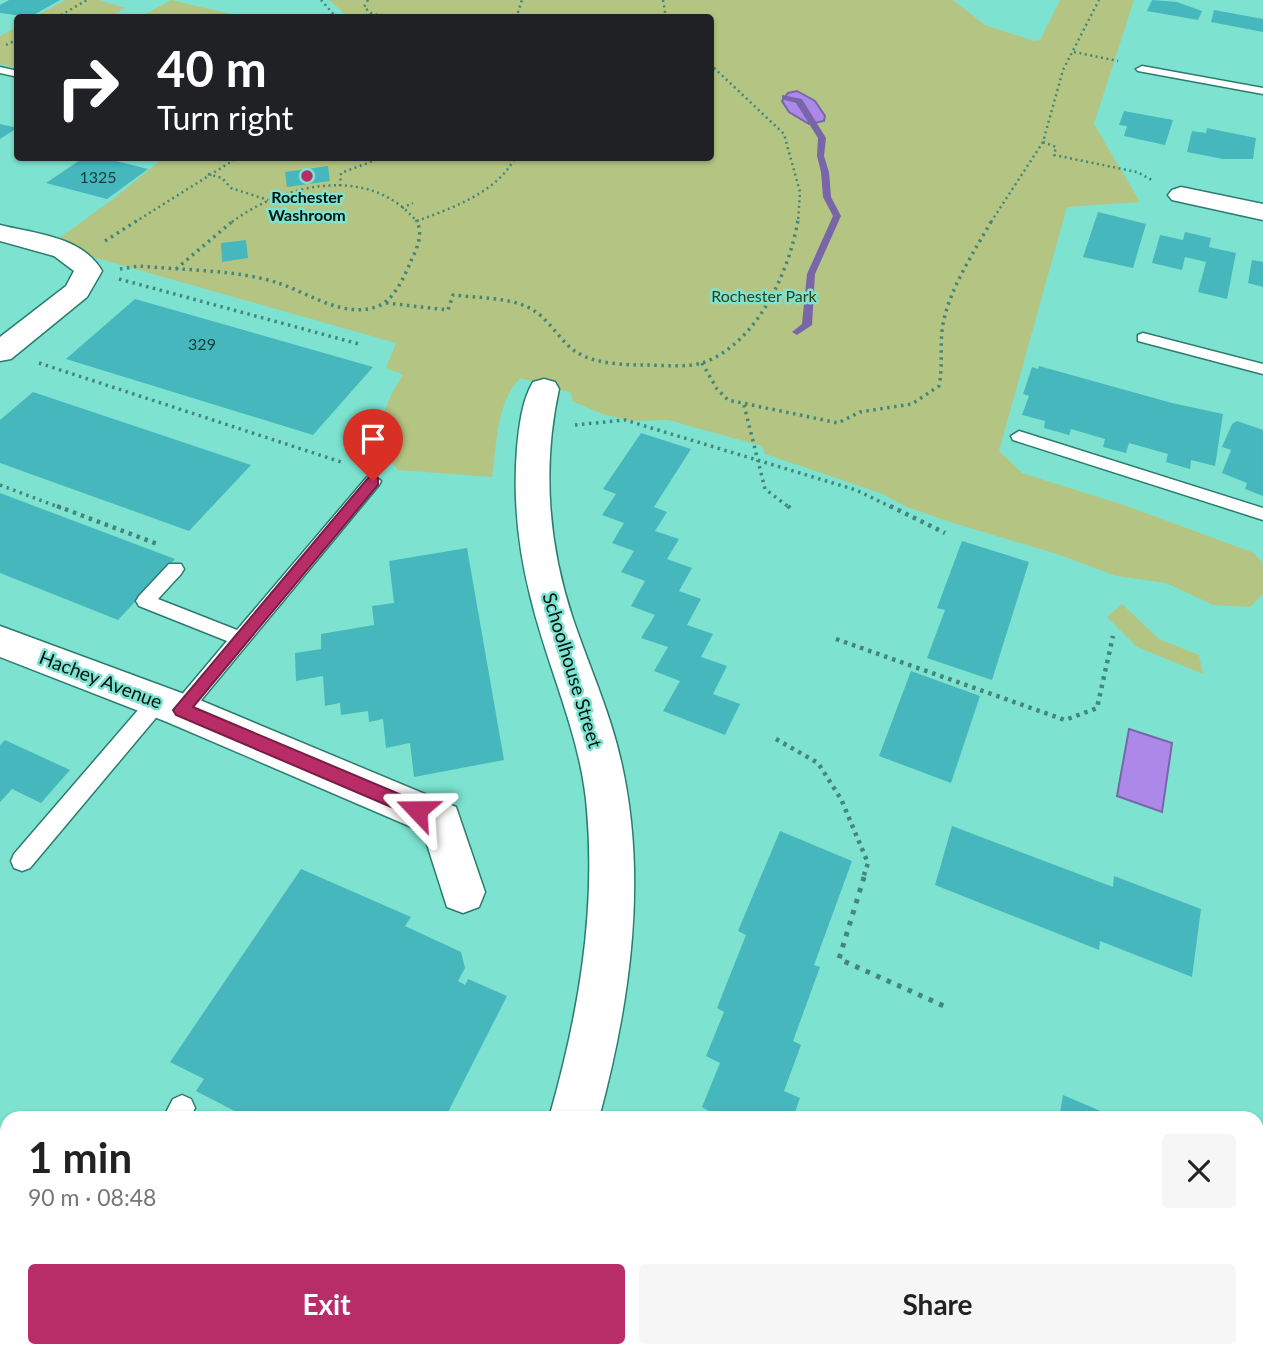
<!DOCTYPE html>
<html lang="en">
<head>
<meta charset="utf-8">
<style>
	:root { --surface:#fff; --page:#f6f6f6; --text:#222; --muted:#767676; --accent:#b82d68 }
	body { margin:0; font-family:Lato,sans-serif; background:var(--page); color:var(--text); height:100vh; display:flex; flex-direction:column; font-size:26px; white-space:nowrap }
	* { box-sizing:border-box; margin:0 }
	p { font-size:23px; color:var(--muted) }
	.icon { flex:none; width:38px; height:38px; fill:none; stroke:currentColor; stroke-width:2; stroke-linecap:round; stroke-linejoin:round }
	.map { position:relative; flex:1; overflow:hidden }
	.side { position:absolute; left:0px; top:1111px; width:1264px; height:247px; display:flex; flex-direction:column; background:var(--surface); border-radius:21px 21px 0 0; box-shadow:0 2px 5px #0004 }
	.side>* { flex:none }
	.guide { position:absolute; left:14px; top:14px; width:700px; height:147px; border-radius:7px; box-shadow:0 2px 5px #0004; background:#202124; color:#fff; overflow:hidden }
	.pin { position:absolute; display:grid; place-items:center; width:60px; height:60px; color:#fff; margin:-72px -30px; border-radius:50% 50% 50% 0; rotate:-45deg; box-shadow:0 0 7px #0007 }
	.pin .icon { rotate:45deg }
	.me { position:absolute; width:77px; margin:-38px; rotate:293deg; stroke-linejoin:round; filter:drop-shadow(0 0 5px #0008) }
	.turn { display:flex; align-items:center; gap:24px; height:147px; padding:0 28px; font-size:32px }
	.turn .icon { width:91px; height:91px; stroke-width:2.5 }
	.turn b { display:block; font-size:49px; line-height:60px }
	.round { display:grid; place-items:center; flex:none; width:74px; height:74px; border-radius:7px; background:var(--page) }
	.head { display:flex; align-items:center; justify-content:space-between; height:119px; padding:0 28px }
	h1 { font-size:42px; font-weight:700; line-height:52px }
	.cta { display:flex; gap:14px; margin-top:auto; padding:14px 28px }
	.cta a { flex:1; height:80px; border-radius:7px; background:var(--accent); color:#fff; font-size:28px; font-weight:700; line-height:80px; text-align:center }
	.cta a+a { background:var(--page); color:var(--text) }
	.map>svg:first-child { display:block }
</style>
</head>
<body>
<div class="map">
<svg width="1263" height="1357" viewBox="0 0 1263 1357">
	<rect width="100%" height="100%" fill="#7de3d0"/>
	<path fill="#b4c583" d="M65 0H99L126 8 107 17H34Z
		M171 0 244 17H140Z
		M329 0H953L985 25 1034 41 1040 40 1060 0H1134L1094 124 1140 202 1067 207 999 451 1022 473 1127 506 1254 553 1263 563V594L1250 607 1213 605 1166 583 1116 576 1057 554 953 523 907 507 880 493 765 454 762 446 668 420 631 421 602 414 572 401 571 393 521 378C496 401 497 445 492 477L398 470 388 458C389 447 383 442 383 432 381 410 392 392 403 375L386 368 396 343 50 245 113 199 163 158H710V18H349Z
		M17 27V68L0 64V36Z
		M1122 604 1159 639 1199 655 1203 674 1137 647 1107 617Z"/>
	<path fill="#ac89e9" stroke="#7966a8" stroke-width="2" d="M797 91 815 101 825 116 824 121 809 124 789 112 782 101 788 93Z
		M1129 729 1172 743 1162 812 1117 796Z"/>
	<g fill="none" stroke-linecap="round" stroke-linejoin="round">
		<path fill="#7966a8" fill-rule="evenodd" d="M782 95 802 99 826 138 824 156 829 172 831 197 841 216 815 274 812 325 797 335 792 332 802 324 807 274 833 216 823 197 821 172 817 156 818 138 796 103 782 99Z"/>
	</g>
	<path fill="#46b7bd" d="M9 0H60L30 17 0 13V5Z
		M1152 0 1177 2 1202 11 1198 20 1147 11Z
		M1214 10 1263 19V32L1211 22Z
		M1124 111 1173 120 1165 145 1124 136 1127 126 1119 125Z
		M0 124 17 128 0 139Z
		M1207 128 1256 138 1253 159H1223L1187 152 1192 131 1206 133Z
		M83 158H104L148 169 107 199 46 183Z
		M328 166 330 181 287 187 285 172Z
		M1098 212 1146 224 1133 268 1083 257Z
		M1185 232 1211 238 1209 247 1236 253 1227 299 1198 292 1206 262 1185 257 1182 270 1152 263 1160 235 1183 240Z
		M246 240 248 258 222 262 221 243Z
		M1252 260 1263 262V287L1248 283Z
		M135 299 373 367 313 435 66 359Z
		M1039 366 1172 403 1223 414 1215 466 1191 460 1190 469 1166 462 1168 454 1129 443 1126 453 1103 447 1105 439 1071 429 1069 435 1044 428 1045 421 1022 415 1029 396 1023 394 1032 367 1038 369Z
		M33 392 251 465 189 531 0 463V420Z
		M1237 421 1263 430V496L1245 489 1247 483 1222 473 1231 450 1222 447 1232 424Z
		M641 433 691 449 654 507 667 512 655 531 679 539 667 559 692 568 679 591 701 599 687 625 713 634 701 657 727 666 713 694 740 704 725 735 663 711 680 681 654 671 668 647 641 638 655 615 631 606 645 581 621 572 634 551 612 543 624 523 602 515 616 494 603 489Z
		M0 493 175 559 118 620 0 573Z
		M962 541 1029 562 992 680 927 658 945 610 937 608Z
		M467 548 504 760 414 777 410 743 386 748 383 719 369 722 368 711 341 715 340 703 325 706 323 676 296 681 295 653 321 649V634L374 625 372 606 394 603 389 561Z
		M911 671 980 696 951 783 879 756Z
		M5 740 70 770 41 803 12 789 0 802V745Z
		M952 826 1113 887 1114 876 1201 909 1192 977 1100 941 1099 950 935 885Z
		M780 831 852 861 814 965 820 967 793 1041 801 1045 784 1091 800 1098 793 1118H721L702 1107 720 1063 706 1056 724 1012 717 1008 746 935 738 931Z
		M301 869 411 917 405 926 461 952 465 968 458 981 465 985 468 979 507 996 445 1118H248L196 1091 204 1079 170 1062Z
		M1063 1095 1117 1118H1059Z
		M158 1351H326L322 1357H168Z
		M996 1351H1107L1106 1357H995Z"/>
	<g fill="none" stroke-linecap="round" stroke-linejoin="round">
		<defs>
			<path id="service" d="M1142 66 1263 88V94L1138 71 1136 69Z
				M0 67 18 71V77L0 73Z
				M1143 333 1263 364V374L1138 341V335Z
				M1019 431 1263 508V520L1013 440 1011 436Z
				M373 475 381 481 379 485 188 716 181 718 174 716 171 710 174 704 227 641 139 606 136 601 139 596 169 564H181L184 569 181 574 158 599 237 630 367 477Z
				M158 693 165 695 168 701 165 707 30 868 22 871 14 868 11 861 14 854 151 695Z
				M182 1095 191 1099 195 1108 190 1118H163L173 1099Z
				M7 1345V1351H34L32 1357H2Z"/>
			<path id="minor" d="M1181 187 1263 204V220L1172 200 1168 195 1172 190Z
				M0 225C35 234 82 236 102 271L87 297 11 359 0 361V337L66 286 74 271 54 256 0 241Z
				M544 379 555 382 559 389C542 467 548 544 573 619 589 666 610 712 621 761 648 879 630 1003 599 1118H549C578 1017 596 915 587 810 581 734 547 668 530 595 518 547 513 498 517 448 519 427 522 400 533 382Z
				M0 626 195 698 456 807 485 892 479 907 463 913 447 907 423 832 167 722 0 657Z
				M449 1351H506L504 1357H447Z"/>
		</defs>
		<use href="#service" stroke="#2b7c6e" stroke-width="3"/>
		<use href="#minor" stroke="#2b7c6e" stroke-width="3"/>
		<path stroke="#45867a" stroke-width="2.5" stroke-dasharray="2 3.5" stroke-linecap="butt" d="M321 0 337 18
			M368 0 364 7 371 13 388 18
			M663 0 666 18
			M56 18 87 0
			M516 18 522 0
			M6 45 18 39
			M1074 52 1118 61
			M710 64 784 134 800 192 798 222
			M1043 142 1056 147 1054 155 1137 172 1152 180
			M208 174 222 178 231 188 268 200
			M340 186 341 173 381 158
			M402 208 413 203
			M417 221C452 208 496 193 515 158
			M135 222 237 158
			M232 222C284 183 371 164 417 222
			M991 222 1043 142 1063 70 1099 0"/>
		<path stroke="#45867a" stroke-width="3.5" stroke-dasharray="2.5 4.5" stroke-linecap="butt" d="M105 241 138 220
			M120 269 139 266C180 270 241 270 278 283 309 293 342 318 376 307 394 301 404 277 411 261 417 248 424 234 416 220
			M176 269 234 220
			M119 279 359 344
			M386 303 448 310 453 295C478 298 516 297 536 312 552 323 562 344 578 353 595 364 627 365 646 365 665 365 688 368 705 362 757 342 789 273 798 220
			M39 363 341 462
			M702 363 717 389 728 400 838 423 860 412 912 404 939 386C943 365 940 351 942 331 946 294 974 252 992 220
			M744 405 765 489 790 508
			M575 425 625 420 856 490 893 508
			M0 485 61 508"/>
		<path stroke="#45867a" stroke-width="4.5" stroke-dasharray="3.5 5" stroke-linecap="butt" d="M57 506 160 545
			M788 506 790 508
			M890 506 945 533
			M836 639 1065 720 1097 708 1113 636
			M776 739 818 763 841 799 868 863 863 878"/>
		<path stroke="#45867a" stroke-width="5" stroke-dasharray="4.5 7" stroke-linecap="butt" d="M864 877 839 959 944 1006"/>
		<use href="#service" fill="#fff" fill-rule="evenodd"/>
		<use href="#minor" fill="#fff" fill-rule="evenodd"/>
	</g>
	<path fill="#b82d68" stroke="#781d44" stroke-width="2" d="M373 476 378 478V485L193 707 423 804 426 810 417 818 176 715 173 710 368 478Z"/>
	<circle fill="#b82d68" stroke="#7de3d0" stroke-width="2.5" cx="307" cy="176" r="7"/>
	<g text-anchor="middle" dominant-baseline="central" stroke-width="5" stroke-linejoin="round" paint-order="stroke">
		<g font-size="16" fill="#123d3b">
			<text x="98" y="176">1325</text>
			<text x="202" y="343">329</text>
		</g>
		<g font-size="16" font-weight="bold" fill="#011410" stroke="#7de3d0">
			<text x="307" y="196">Rochester<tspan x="307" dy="18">Washroom</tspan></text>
		</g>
		<g font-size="16" fill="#363f11" stroke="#7de3d0">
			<text x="764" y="295">Rochester Park</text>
		</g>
		<g font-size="19" fill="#011410" stroke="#7de3d0">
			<text transform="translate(573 670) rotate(73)">Schoolhouse Street</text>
			<text transform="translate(101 679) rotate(21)">Hachey Avenue</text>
		</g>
	</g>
</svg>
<div class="pin" style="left:373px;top:481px;background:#d93025"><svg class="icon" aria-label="arrive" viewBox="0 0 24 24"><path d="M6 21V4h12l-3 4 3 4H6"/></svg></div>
<svg class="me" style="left:417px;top:810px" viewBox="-20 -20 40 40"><path d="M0-17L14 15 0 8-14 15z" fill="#b82d68" stroke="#fff" stroke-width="4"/></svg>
<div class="guide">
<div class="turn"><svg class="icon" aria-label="right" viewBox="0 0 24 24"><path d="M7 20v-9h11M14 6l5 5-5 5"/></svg><div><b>40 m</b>Turn right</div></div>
</div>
<section class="side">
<div class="head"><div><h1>1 min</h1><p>90 m · 08:48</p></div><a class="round"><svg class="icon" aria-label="close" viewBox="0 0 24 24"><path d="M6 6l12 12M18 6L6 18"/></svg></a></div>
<div class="cta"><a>Exit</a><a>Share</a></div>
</section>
</div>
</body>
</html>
